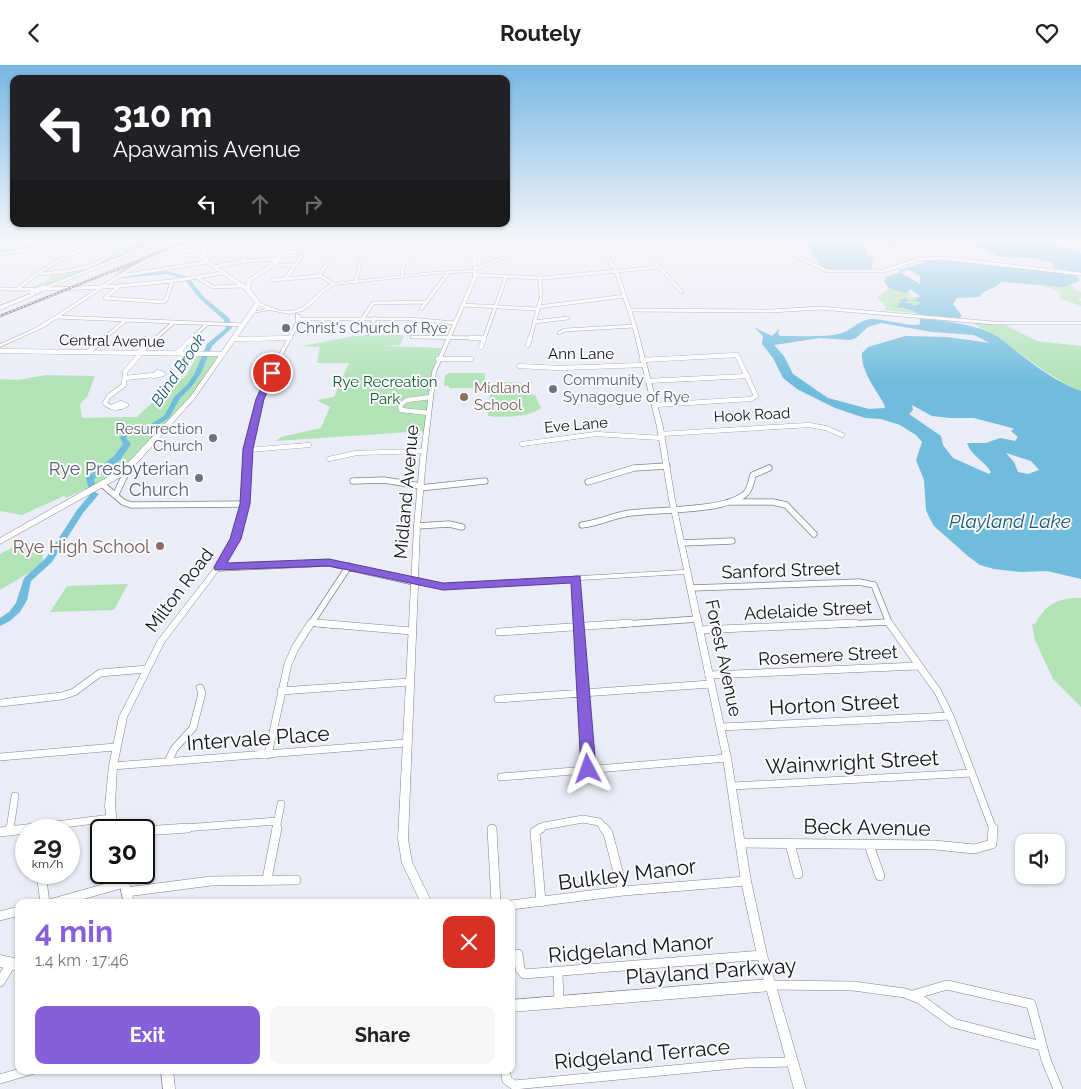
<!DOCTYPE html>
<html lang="en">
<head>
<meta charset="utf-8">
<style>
	:root { --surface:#fff; --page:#f6f6f6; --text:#202124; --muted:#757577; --accent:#8660da }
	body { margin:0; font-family:Raleway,sans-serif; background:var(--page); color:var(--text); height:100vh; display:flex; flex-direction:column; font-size:19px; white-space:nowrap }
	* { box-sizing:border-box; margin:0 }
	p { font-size:16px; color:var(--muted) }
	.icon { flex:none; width:28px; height:28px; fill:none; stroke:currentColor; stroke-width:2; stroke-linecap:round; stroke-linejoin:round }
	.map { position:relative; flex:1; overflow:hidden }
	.details { position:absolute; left:15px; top:834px; width:500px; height:175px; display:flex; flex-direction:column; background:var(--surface); border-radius:10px; box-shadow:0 1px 4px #0004 }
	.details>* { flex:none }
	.banner { position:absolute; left:10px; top:10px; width:500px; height:152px; border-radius:10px; box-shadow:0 1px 4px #0004; background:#202124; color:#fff; overflow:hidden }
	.buttons { position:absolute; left:1015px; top:769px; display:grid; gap:10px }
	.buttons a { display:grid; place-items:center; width:50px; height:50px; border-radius:10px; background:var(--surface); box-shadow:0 1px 4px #0004; font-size:25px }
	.speed { position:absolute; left:15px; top:754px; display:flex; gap:10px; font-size:25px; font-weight:700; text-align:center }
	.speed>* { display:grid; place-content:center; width:65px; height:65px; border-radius:50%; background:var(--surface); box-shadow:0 1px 4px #0004; line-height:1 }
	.speed small { font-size:12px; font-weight:400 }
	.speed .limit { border:2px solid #111; border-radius:8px; background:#fff; color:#111 }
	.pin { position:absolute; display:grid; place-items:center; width:42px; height:42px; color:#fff; margin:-21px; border:2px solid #fff; border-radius:50%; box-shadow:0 1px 5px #0007 }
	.me { position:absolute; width:55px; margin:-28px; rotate:356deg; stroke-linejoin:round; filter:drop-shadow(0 0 4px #0008) }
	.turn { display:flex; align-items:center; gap:18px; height:105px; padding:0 20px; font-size:22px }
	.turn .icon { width:65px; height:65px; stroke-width:2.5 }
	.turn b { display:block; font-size:35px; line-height:42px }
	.lanes { display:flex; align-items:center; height:48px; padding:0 20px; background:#0003; justify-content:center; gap:25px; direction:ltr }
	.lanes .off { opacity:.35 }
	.round { display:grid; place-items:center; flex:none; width:52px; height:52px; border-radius:10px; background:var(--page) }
	.summary { display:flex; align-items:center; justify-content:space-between; height:85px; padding:0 20px }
	h1 { font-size:30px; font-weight:700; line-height:38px; color:var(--accent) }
	.action { display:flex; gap:10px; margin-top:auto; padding:10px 20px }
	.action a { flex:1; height:58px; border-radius:10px; background:var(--accent); color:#fff; font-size:20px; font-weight:700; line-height:58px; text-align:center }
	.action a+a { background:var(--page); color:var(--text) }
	header { display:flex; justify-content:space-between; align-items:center; height:65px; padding:0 20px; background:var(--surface); font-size:22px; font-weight:700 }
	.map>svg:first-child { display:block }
</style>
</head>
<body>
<header><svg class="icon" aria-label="back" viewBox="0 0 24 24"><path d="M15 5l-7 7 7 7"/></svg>Routely<svg class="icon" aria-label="heart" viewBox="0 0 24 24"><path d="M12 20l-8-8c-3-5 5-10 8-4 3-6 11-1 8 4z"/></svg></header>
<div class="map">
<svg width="1081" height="1024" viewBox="0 0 1081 1024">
	<rect width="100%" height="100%" fill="#eaecf7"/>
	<path fill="#b1e3b7" d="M0 175H67L68 176 50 181 0 186Z
		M136 175H162L36 224 20 223 25 218 24 222H32L50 215 51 209 97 199Z
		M192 175H206L158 187 119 209 115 206 65 225Z
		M1050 220H1070L1081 227V233L1077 234 1081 236V241L1060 234 1061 227 1044 221Z
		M889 223 905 227 910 224 909 232H919L916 235 922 238 921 240 915 241 904 237V235L900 236 903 238H899V242L919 249 885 245V240L877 233Z
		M972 256 1001 258 1037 276 1081 281V326C1053 315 1030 294 1004 278 993 270 982 265 972 256Z
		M400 270 404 271 400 280 384 281 441 283 434 302 425 366 276 376 281 372 321 363 330 342 317 335 334 332 349 298H317L320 282 302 281 354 271Z
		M198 289H221L195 327 119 408 66 433 64 431 22 450 0 446V314L18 315 46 310 95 311 87 332 80 339 82 353 137 352 170 321 186 311Z
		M449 308H485V323H449V321H444L445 310Z
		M511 317 521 318 522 328 535 330 541 343C532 352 500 353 488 351L491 322 496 318Z
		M21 478 24 479 18 482 31 481 42 485 43 495 34 505 0 525V489Z
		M128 519 114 545 50 547 67 521Z
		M1081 533V642L1053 614 1035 575 1032 559 1036 558C1045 539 1060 532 1081 533Z"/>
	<path fill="#6fbcdc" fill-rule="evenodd" d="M803 175H1043L1081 188V208L1054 203 1053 198 1033 193 1000 192 969 178 942 176 893 182 866 178V188L873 194 872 204H827L821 201Z
		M950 195 1072 209 1078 212 1079 216 1064 222 1001 217C995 225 987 222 979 232L957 233 953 239 962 251 959 253 922 250 907 244 892 241H899L898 238H894H903L899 236 905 233 909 236H905L906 238 918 239H912L913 241 922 238 911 235H918L915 234 920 231 910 224 906 228 889 223 884 217 886 212 900 207 920 219V211L909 205 900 207 899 205 927 196Z
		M870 254C884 253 911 263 920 259V254C942 255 983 260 1001 274 1025 293 1051 315 1081 326V514L1047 506 1021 507 994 504 980 500 969 492 934 461 929 452 926 445 924 415 916 395 922 377 916 370 900 360 881 354 865 353 835 343 797 324 783 313 773 293 762 279 763 271 754 262 772 271 779 264 778 269 780 271C793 271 828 272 839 269 851 266 857 256 870 254ZM881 258 932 267 974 270 990 278 947 272 905 271 868 282 862 288C861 307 876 324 884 339L885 343 869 344 828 333 793 309 784 291 774 280 820 273 850 275 856 273 868 262ZM912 340 932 351 950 353H974L1012 363 1014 364 1011 366 1018 372 1015 376 1000 373 986 378H967C971 391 985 396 991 407L989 409 953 393 943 380 941 371 909 349 913 345ZM1006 388 1031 396 1039 405 1028 409 1018 407 1014 397Z"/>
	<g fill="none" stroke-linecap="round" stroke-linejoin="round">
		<path fill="#6fbcdc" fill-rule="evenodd" d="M145 175H151L140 180 141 183H137L135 180Z
			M153 187 157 188 153 194 126 205 124 209 120 208C126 196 145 198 153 187Z
			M167 206 188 212 204 232 229 253 232 263 212 281 201 308 192 321 180 333 169 353 148 366 127 371 126 373 131 379 120 395 94 414 96 423 95 425H89L86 413 114 391 123 379 120 373 123 369 144 363 164 351 175 331 188 319 195 308 207 279 226 263 224 255 200 234 184 214 167 209 124 213 122 212 124 211Z
			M92 427H95L99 429 83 448 52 497 31 516 27 535 20 547 10 556 0 561V553L9 547 16 538 24 513 46 493 77 445Z"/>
		<defs>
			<path id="minor-far4" d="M316 175 312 178 316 181
				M473 175 482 176
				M762 175 827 206H884L919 194 942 193 1081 209
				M1072 175 1081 178
				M223 178 225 175
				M568 181 570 178H580L577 183 569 181
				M646 183 659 202 682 227
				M183 186 204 184
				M283 187 298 188 318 181 355 179 393 184 461 175
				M0 189 87 175
				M330 195 319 210 334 219
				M244 196 243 190 247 177
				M280 200H295
				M213 202 244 196 278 194
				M42 209C66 206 99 205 115 184
				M475 210 543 213 659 202
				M120 211 207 197
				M402 211 404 198 412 195
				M198 213 213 222 242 221
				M286 213 302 191
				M273 215 320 211
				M356 216 361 196
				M118 222 105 233 163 237 166 235 172 217
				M0 224C75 225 148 222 222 208
				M17 224C36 209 59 193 81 185 99 178 119 190 134 175
				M463 240 537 244
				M538 242 625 231
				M421 244 449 207
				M629 245 771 246 820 243 994 258H1081
				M56 252 244 260
				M363 253 373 238 427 237
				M299 254H409L455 258
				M534 257 568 253
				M559 268 565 265 634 261
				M367 269 375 253
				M412 272 484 273
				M103 274 126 255
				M155 274 173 258
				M191 274 207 259
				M233 274 290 273
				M484 274 506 212
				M530 274 541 233 540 213"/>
			<path id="minor-far3" d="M471 273H484
				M233 274 290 273
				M528 280 530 273
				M481 282 484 273
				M0 286 223 289
				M88 287 105 273
				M139 288 156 273
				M177 288 193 273
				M438 294H471
				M642 295 737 290 756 331 751 334 655 340
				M519 301 559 303 643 300
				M158 307 163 309 153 311Z
				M125 313 153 310
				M647 316 748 311
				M112 342 121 338 126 340C119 344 111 344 105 338L109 331 124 320 125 307 141 288
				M429 348 401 345 400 340 407 335 431 332
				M661 369 809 360 826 363 842 370
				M522 379 596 369 662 373
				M248 385 309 380
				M329 394 356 388 424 386"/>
			<path id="minor-far2" d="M353 416 384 415 421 421
				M588 417 634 403 667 401
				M103 420 123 437 131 440 245 439
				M420 423 485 416
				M116 429 128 404
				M730 437H773L786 440 814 469
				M582 460C599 458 614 450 630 448 659 444 720 447 744 430 750 426 751 417 753 410L769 403
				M417 461 449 459 462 462
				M681 478 732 476
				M219 503 329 498 414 517
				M576 514 579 560
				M691 523 859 517 874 520 890 560
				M312 558 333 560
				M310 560 349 501
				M611 560 698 554
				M825 560 888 557"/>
			<path id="minor-far1" d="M317 558 411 566
				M579 558 588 705
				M889 558 938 627 950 651 993 764
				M700 565 855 558
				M499 567 630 558
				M709 610 918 601
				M281 626 409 617
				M498 634 711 619
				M0 638 62 631 74 627 100 608 147 604
				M721 662 950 651
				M268 690 288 599 295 583 311 558
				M0 692 115 682
				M168 697 174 684 193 663 202 628 200 623
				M113 701 406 678
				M501 712 727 693
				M733 721 972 708
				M10 764 15 731
				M24 764 111 753
				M171 764 277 756
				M276 764 281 739
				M540 764 544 761 583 754 599 757 605 764"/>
			<path id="minor" d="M604 763 608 768 623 826
				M492 764 496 838
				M10 766V763
				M144 766 188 763
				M0 767 34 763
				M741 778 935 780 974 784 992 779 993 763
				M790 779 798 809
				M869 780 880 811
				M41 808 45 838
				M267 814 277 763
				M126 827 211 816 296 815
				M541 837 535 767 541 763
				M53 838 124 818
				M511 840 623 826 746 816
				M0 851 19 846
				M518 889 520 904 524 909 762 890
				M558 908 559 938
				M0 917 11 899
				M771 920 853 921 905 928 920 934 953 958 1042 981
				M913 930 947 920 1031 939 1046 995 1058 1024
				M505 1005 507 1015 514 1020 745 998 792 997
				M0 1014 31 1005"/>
			<path id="tertiary" d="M251 175H281L279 176 206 178 188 181 167 188 145 198 123 210 44 262 0 282V279C14 273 28 267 42 259 88 232 132 194 185 179 193 177 201 177 208 176L210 177Z
				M480 175H484L476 194V202L544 175H549L477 205V212L436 307 426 394 420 461 418 515 443 519 684 505 669 435 657 362 632 259 614 206 596 175H600L618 206 636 259 663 362 675 435 731 693 751 816 767 890 806 1024H794L757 890 741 816 723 693 684 509 443 523 418 520 408 774 412 797 432 838H421L402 798 398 774 414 461 420 394 432 307 473 212V207L433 209 335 220 327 224 311 240 302 246 289 249 270 245 253 248 251 247 266 244 257 239V237H258C279 246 294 253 312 234 319 228 325 221 334 218L433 207 473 205 472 194Z
				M296 249 300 250V257L269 316 261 340 251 385 248 439 234 485 164 578 127 652 117 701 115 741 118 765H108L105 741 109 701 119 652 158 575 228 485 242 439 245 385 255 340 265 316 296 257Z
				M117 808H127L134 838H124Z
				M161 1005H173L175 1024H163Z"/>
			<path id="secondary" d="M207 175H211L205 188 209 196 249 223V225H245L206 198 201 188Z
				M0 890 19 894V906L0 902Z
				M771 914 775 916 777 920 775 924 771 926 511 947V935Z"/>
			<path id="primary" d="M290 175H294L276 200 252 215 250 224 261 238 195 333 128 408 0 479V473L122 404 191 331 255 238 244 224 248 214 272 198Z"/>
			<path id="motorway" d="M161 175H168L46 224 41 223Z
				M37 226 42 227 0 245V241Z"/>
		</defs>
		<use href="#minor-far4" stroke="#80838c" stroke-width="4"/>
		<use href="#minor-far3" stroke="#80838c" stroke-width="5"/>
		<use href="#minor-far2" stroke="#80838c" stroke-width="7"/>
		<use href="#minor-far1" stroke="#80838c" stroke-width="8"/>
		<use href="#minor" stroke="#80838c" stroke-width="10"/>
		<use href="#tertiary" stroke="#80838c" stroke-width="1"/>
		<use href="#secondary" stroke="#80838c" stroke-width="1"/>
		<use href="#primary" stroke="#80838c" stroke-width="1"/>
		<use href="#motorway" stroke="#80838c" stroke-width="1"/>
		<use href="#minor-far4" stroke="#fff" stroke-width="3"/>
		<use href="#minor-far3" stroke="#fff" stroke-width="4.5"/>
		<use href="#minor-far2" stroke="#fff" stroke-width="5.5"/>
		<use href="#minor-far1" stroke="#fff" stroke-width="7"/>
		<use href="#minor" stroke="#fff" stroke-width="9"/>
		<use href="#tertiary" fill="#fff" fill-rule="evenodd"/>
		<use href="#secondary" fill="#fff" fill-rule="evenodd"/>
		<use href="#primary" fill="#fff" fill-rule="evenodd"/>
		<use href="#motorway" fill="#fff" fill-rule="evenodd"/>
		<defs>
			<path id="rail" d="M0 251 190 175"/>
		</defs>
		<use href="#rail" stroke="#5e5f65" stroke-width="2.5"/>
		<use href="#rail" stroke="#f9fafe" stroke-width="1" stroke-dasharray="2" stroke-linecap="butt"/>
		<defs>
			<path id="motorway-bridge" d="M33 227 44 223"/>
		</defs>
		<use href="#motorway-bridge" stroke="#80838c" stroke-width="6" stroke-linecap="butt"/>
		<use href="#motorway-bridge" stroke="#fff" stroke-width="5.5"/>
	</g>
	<linearGradient id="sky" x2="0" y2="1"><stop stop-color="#77b7e3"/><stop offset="0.55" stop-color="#f6f6fb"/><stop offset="1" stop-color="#f6f6fb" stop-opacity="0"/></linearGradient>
	<rect width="1081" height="318" fill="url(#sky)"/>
	<path fill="#8660da" stroke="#573e8e" d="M269 306 276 308 264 334 253 384 250 439 241 474 227 498 329 494 443 518 580 511 596 704 594 709 588 711 583 709 581 704 571 518 443 525 329 501 215 505 214 502 230 474 240 439 243 384 256 334Z"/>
	<g fill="#6b7280" stroke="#f9fafe" stroke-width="2">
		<circle cx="286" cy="263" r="5"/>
		<circle cx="553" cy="324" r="5"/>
		<circle cx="213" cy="373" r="5"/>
		<circle cx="199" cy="413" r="5"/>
	</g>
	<g fill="#8d6e63" stroke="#f9fafe" stroke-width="2">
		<circle cx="464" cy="332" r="5"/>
		<circle cx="160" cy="481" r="5"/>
	</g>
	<g text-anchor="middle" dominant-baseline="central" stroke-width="4" stroke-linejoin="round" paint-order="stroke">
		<g font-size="15" fill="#5b616d" stroke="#f9fafe" text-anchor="start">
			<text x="296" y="263">Christ's Church of Rye</text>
			<text x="563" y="315">Community<tspan x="563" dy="17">Synagogue of Rye</tspan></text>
			<text x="203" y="364" text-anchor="end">Resurrection<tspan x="203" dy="17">Church</tspan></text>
		</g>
		<g font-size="15" fill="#121317" stroke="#f9fafe">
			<text transform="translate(112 276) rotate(1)">Central Avenue</text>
			<text x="581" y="289">Ann Lane</text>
			<text transform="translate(752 350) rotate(-3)">Hook Road</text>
			<text transform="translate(576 360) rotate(-5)">Eve Lane</text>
		</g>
		<g font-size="15" fill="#0e6227" stroke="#f9fafe">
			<text x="385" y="317">Rye Recreation<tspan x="385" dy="17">Park</tspan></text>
		</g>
		<g font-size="15" fill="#785e54" stroke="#f9fafe" text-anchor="start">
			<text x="474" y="323">Midland<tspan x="474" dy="17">School</tspan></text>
		</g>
		<g font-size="16" font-style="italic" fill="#1c5a70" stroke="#f9fafe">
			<text transform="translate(178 305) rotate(-56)">Blind Brook</text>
		</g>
		<g font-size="18" fill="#5b616d" stroke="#f9fafe" text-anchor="end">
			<text x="189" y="403">Rye Presbyterian<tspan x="189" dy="21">Church</tspan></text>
		</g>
		<g font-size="18" fill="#121317" stroke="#f9fafe">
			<text transform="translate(406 427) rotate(-85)">Midland Avenue</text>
			<text transform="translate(781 505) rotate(-2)">Sanford Street</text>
			<text transform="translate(179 525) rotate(-53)">Milton Road</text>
			<text transform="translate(808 545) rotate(-3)">Adelaide Street</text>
			<text transform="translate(828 590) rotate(-3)">Rosemere Street</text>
			<text transform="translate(724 593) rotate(78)">Forest Avenue</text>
		</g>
		<g font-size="18" fill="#785e54" stroke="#f9fafe" text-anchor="end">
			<text x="150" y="481">Rye High School</text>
		</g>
		<g font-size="19" font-style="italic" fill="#1c5a70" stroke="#f9fafe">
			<text x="1010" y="456">Playland Lake</text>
		</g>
		<g font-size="21" fill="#121317" stroke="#f9fafe">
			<text transform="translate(834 639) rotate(-3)">Horton Street</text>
			<text transform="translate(258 673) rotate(-4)">Intervale Place</text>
			<text transform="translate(852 697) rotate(-3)">Wainwright Street</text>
			<text transform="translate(867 762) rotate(1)">Beck Avenue</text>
			<text transform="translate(627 809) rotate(-7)">Bulkley Manor</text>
			<text transform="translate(631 883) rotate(-5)">Ridgeland Manor</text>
			<text transform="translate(711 906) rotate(-4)">Playland Parkway</text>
			<text transform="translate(642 989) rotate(-5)">Ridgeland Terrace</text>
		</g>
	</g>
</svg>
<div class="buttons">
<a><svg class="icon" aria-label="sound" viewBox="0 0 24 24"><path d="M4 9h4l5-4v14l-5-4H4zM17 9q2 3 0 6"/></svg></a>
</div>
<div class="speed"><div>29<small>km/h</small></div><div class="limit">30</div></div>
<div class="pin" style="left:272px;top:308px;background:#d93025"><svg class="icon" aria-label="arrive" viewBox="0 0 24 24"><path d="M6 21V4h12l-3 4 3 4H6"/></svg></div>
<svg class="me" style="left:588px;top:704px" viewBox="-20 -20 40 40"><path d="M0-17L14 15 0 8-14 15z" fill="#8660da" stroke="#fff" stroke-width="4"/></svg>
<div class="banner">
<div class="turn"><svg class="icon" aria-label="left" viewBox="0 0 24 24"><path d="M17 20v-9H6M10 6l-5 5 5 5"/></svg><div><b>310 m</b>Apawamis Avenue</div></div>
<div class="lanes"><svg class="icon" aria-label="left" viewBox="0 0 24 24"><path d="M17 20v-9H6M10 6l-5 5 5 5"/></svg><svg class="icon off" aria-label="ahead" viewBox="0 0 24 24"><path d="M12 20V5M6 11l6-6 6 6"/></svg><svg class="icon off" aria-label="right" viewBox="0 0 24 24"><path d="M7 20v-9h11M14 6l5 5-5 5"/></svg></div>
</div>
<section class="details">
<div class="summary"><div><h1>4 min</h1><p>1.4 km · 17:46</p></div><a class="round" style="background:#d93025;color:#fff"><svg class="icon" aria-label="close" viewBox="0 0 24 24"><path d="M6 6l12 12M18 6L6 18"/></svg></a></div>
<div class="action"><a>Exit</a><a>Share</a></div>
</section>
</div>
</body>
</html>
